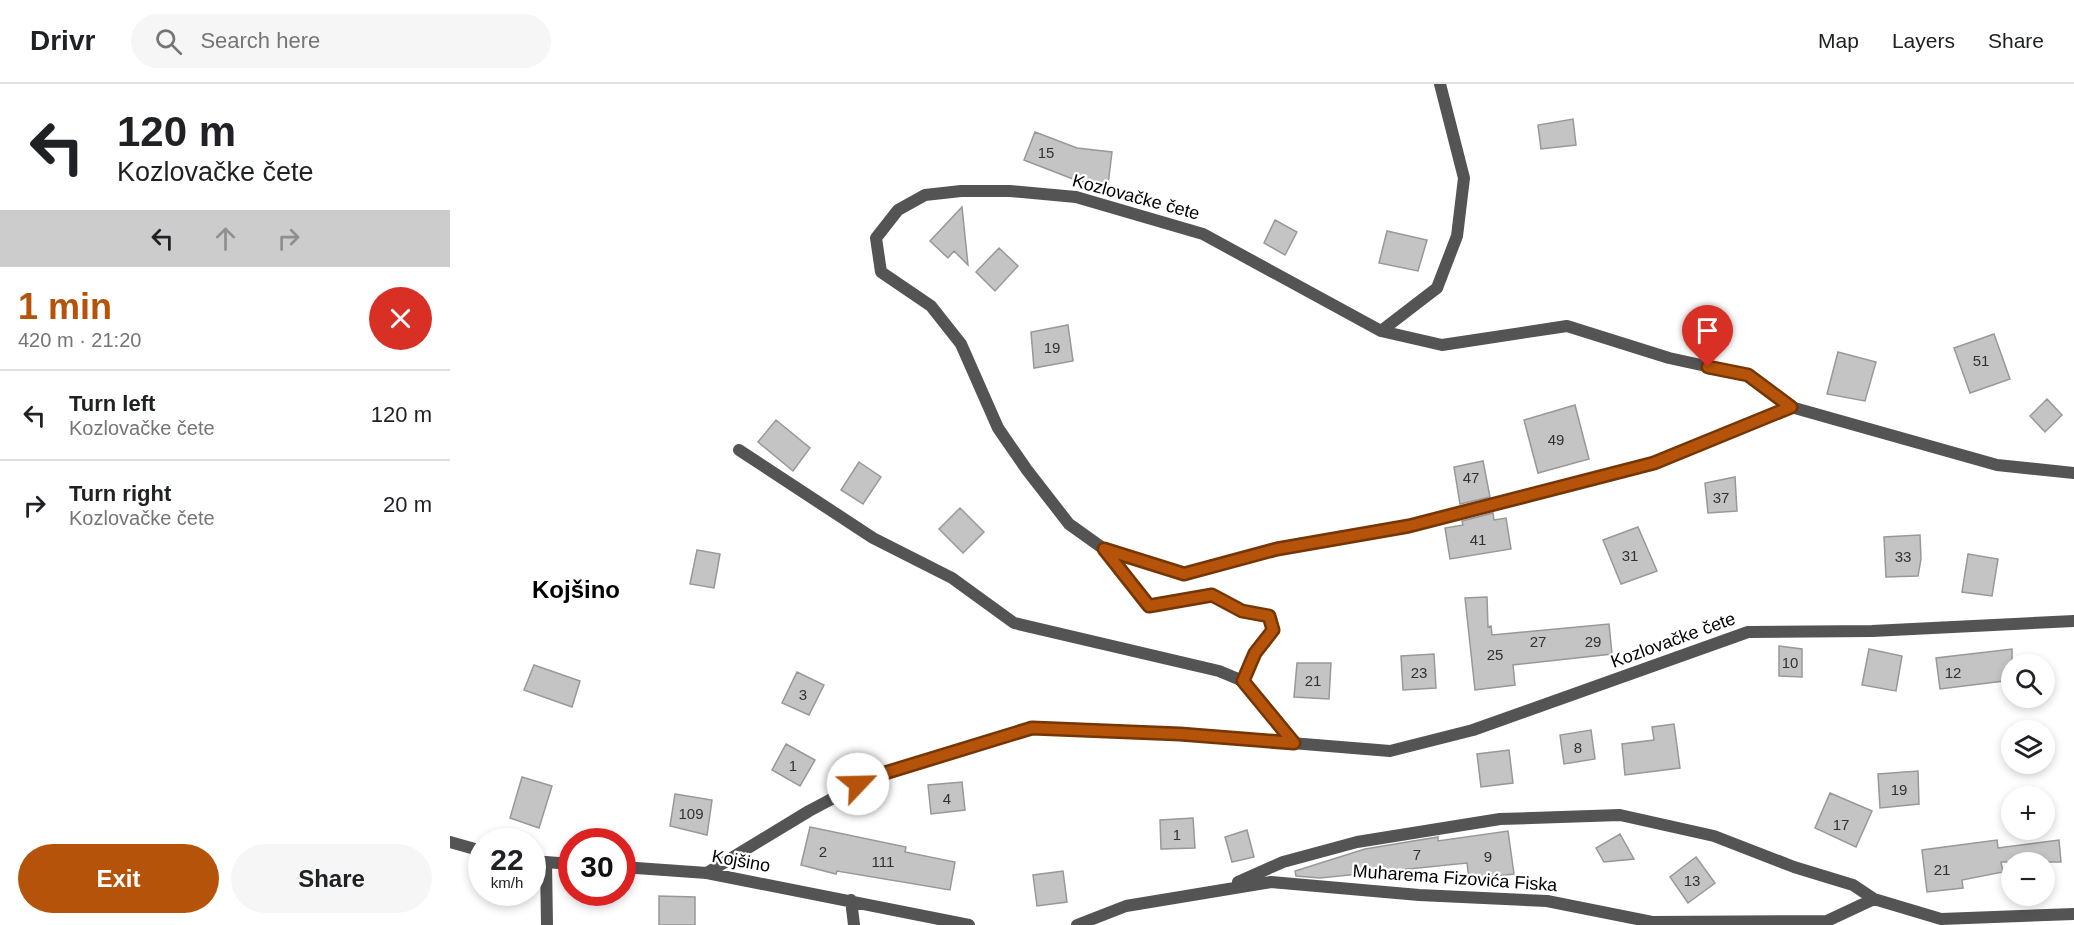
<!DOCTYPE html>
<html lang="en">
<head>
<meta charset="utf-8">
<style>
	:root { --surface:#fff; --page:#f6f6f6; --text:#202124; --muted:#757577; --line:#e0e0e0; --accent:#b45309 }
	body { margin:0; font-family:Arial,sans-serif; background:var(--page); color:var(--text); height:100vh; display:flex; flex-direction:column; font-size:22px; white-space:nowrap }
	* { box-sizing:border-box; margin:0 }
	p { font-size:20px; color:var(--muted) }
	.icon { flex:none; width:33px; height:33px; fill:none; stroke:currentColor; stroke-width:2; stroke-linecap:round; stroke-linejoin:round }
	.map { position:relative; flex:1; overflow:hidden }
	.sheet { display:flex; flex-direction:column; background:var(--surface); width:450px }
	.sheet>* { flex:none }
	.guide { background:#fff; color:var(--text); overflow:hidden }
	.fabs { position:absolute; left:1551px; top:570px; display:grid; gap:12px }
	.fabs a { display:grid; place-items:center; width:54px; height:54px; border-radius:50%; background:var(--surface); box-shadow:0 3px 9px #0003; font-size:30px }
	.speed { position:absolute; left:18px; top:744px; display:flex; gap:12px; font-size:30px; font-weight:700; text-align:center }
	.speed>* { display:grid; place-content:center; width:78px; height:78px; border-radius:50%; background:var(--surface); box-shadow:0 3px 9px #0003; line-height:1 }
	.speed small { font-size:15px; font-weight:400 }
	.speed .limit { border:9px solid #d22; background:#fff; color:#111 }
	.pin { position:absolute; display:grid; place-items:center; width:51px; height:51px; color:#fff; margin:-62px -26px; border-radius:50% 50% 50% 0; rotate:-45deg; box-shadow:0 0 6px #0007 }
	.pin .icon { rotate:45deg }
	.me { position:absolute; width:66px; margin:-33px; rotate:66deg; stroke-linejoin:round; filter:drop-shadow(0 0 4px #0008) }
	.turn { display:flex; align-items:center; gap:21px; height:126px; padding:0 18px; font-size:27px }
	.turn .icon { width:78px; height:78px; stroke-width:2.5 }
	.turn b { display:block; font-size:42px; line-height:51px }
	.lanes { display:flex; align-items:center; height:57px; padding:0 18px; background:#0003; justify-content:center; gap:30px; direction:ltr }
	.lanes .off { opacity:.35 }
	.round { display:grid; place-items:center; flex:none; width:63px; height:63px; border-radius:32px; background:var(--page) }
	.head { display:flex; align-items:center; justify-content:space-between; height:102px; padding:0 18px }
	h1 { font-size:36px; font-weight:700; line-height:45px; color:var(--accent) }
	.primary-button { display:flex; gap:12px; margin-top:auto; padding:12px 18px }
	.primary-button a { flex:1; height:69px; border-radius:36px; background:var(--accent); color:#fff; font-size:24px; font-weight:700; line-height:69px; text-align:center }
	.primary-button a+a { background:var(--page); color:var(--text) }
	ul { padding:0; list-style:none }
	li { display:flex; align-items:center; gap:18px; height:90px; padding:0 18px; border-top:2px solid var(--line) }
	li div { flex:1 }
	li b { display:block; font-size:22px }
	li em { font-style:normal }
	header { display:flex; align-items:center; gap:36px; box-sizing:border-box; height:84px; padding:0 30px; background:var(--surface); border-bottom:2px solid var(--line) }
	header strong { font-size:28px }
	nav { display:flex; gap:33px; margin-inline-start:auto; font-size:21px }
	.search { width:420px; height:54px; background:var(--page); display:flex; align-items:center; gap:15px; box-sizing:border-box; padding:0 21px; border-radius:33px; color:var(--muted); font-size:22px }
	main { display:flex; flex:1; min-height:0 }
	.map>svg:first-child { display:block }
</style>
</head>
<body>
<header>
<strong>Drivr</strong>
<div class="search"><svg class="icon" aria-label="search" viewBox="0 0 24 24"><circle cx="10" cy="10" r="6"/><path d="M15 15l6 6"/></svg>Search here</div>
<nav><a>Map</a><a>Layers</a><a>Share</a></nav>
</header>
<main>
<section class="sheet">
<div class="guide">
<div class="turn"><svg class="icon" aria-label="left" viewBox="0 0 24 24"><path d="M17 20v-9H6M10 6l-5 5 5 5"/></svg><div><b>120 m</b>Kozlovačke čete</div></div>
<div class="lanes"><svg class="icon" aria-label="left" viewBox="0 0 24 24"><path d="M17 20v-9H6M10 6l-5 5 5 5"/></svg><svg class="icon off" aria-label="ahead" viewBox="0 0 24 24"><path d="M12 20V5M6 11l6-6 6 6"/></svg><svg class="icon off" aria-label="right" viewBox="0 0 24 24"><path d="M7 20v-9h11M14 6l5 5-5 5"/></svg></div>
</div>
<div class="head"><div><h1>1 min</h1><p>420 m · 21:20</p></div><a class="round" style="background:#d93025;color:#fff"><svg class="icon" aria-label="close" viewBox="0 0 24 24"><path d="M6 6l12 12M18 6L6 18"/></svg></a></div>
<ul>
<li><svg class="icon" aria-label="left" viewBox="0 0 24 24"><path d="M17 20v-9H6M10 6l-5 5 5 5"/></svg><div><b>Turn left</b><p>Kozlovačke čete</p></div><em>120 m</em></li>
<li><svg class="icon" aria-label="right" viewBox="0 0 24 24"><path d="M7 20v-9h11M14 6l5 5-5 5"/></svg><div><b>Turn right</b><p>Kozlovačke čete</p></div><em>20 m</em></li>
</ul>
<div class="primary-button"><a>Exit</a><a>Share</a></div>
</section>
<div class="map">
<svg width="1624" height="841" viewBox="0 0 1624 841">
	<rect width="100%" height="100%" fill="#fff"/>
	<path fill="#c4c4c4" stroke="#989898" stroke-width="1.5" d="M1123 35 1126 61 1091 65 1088 41Z
		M585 48 627 64 662 68 658 101 628 97 574 76Z
		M512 123 518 181 504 167 498 174 480 157Z
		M825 136 847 148 835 171 814 159Z
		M937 147 977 156 968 187 929 179Z
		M549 164 568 182 545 207 526 188Z
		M618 241 623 277 584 284 581 248Z
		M1544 250 1560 295 1520 309 1504 264Z
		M1388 268 1426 278 1415 317 1377 310Z
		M1597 315 1612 331 1595 348 1580 332Z
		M1125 321 1139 375 1088 389 1074 336Z
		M326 336 360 364 343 387 308 358Z
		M1033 377 1040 413 1010 420 1004 383Z
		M409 378 431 393 413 420 391 406Z
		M1285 393 1287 427 1258 429 1255 399Z
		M510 424 534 448 513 469 489 445Z
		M1043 429 1044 436 1056 434 1061 465 1000 475 995 444 1013 441 1012 437Z
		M1188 443 1207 487 1171 500 1153 456Z
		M1470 451 1471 475 1468 492 1436 493 1434 453Z
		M247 466 270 470 264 504 240 500Z
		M1518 470 1548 475 1542 512 1512 508Z
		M1037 513 1038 543 1041 542 1042 551 1159 540 1162 570 1063 581 1065 601 1025 606 1015 514Z
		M1329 562 1352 565V593L1329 592Z
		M1419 565 1452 572 1446 607 1412 601Z
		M1562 565V596L1490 605 1486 574Z
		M984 570 986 604 953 606 951 572Z
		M847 579H881L879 615 844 613Z
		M84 581 130 597 122 623 74 606Z
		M347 588 374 601 359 631 332 619Z
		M1224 640 1230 684 1175 691 1172 660 1204 656 1202 643Z
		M1141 646 1145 675 1114 680 1110 651Z
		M336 660 365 676 350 702 322 686Z
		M1059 666 1063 699 1031 703 1027 670Z
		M1468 687 1469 720 1430 724 1428 690Z
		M72 693 102 702 89 744 60 734Z
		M512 698 515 726 481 730 478 701Z
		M1380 709 1422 727 1406 763 1365 744Z
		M225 710 262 716 257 751 220 742Z
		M743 734 745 764 711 765 710 736Z
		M360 743 456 763 455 768 505 778 500 806 387 787 386 790 351 781Z
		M797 746 804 773 782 778 775 753Z
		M1058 747 1064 790 1019 795 1017 779 870 794 846 792 845 787 915 765 988 753V757Z
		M1170 750 1184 775 1154 778 1146 764Z
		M1547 756 1548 764 1609 756 1611 778H1551L1553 788 1512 796 1513 804 1477 808 1472 766Z
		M1246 773 1265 799 1238 819 1220 793Z
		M613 787 617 818 587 822 583 791Z
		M209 812 245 813V841H209Z"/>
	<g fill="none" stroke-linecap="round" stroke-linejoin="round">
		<path stroke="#545454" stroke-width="12" d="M931 247 987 204 1007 152 1014 94 990 0
			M1341 323 1547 381 1624 389
			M289 366 423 454 502 494 564 539 769 587 793 597
			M654 465 619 440 577 386 548 344 511 260 481 222 431 188 426 154 448 126 475 111 511 107H560L626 113 753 150 931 247 992 261 1117 242 1219 274 1297 291 1341 323 1204 379 959 442 827 465 734 490 654 465 699 522 762 511 792 527 819 532 823 546 805 569 793 597 845 659
			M96 778 97 841
			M257 789 359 727 425 692 582 644 730 650 940 667 1023 646 1298 548 1422 547 1624 537
			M257 789 519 841
			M788 798 833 778 907 758 1050 735 1170 731 1264 752 1344 783 1403 801 1424 815
			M401 816 404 841
			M627 841 676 822 821 798 969 811 1097 817 1202 838 1377 837 1424 815 1491 835 1624 830"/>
		<path stroke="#545454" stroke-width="12" d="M0 758 32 767
			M82 777 122 780
			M172 783 257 789"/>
	</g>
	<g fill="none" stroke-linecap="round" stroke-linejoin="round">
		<defs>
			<path id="route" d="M408 700 425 692 582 644 730 650 844 659 793 597 805 569 823 546 819 532 792 527 762 511 699 522 654 465 734 490 827 465 959 442 1204 379 1341 323 1298 291 1258 283"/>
		</defs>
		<use href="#route" stroke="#753606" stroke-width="15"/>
		<use href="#route" stroke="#b45309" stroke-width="10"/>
	</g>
	<g text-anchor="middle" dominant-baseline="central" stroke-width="4.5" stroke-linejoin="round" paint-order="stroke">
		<g font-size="15" fill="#313131">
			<text x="596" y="68">15</text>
			<text x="602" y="263">19</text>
			<text x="1531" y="276">51</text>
			<text x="1106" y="355">49</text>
			<text x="1021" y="393">47</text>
			<text x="1271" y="413">37</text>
			<text x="1028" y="455">41</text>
			<text x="1180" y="471">31</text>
			<text x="1453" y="472">33</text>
			<text x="1088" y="557">27</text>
			<text x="1143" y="557">29</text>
			<text x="1045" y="570">25</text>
			<text x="1340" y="578">10</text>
			<text x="969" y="588">23</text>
			<text x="1503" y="588">12</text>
			<text x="863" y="596">21</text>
			<text x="353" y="610">3</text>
			<text x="1128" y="663">8</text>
			<text x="343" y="681">1</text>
			<text x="1449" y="705">19</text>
			<text x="497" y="714">4</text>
			<text x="241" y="729">109</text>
			<text x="1391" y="740">17</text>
			<text x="727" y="750">1</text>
			<text x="373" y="767">2</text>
			<text x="967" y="770">7</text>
			<text x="1038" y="772">9</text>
			<text x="433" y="777">111</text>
			<text x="1492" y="785">21</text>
			<text x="1242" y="796">13</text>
		</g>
		<g font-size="18" fill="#000" stroke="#fff">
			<text transform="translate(686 113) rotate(15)">Kozlovačke čete</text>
			<text transform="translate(1223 556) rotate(-20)">Kozlovačke čete</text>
			<text transform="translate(291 777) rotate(10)">Kojšino</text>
			<text transform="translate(1005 794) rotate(4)">Muharema Fizovića Fiska</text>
		</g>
		<g font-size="24" font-weight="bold" fill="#000" stroke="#fff">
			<text x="126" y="505">Kojšino</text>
		</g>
	</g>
</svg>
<div class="fabs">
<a><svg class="icon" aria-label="search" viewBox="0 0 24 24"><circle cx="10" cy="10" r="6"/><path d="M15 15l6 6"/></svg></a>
<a><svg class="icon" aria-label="layers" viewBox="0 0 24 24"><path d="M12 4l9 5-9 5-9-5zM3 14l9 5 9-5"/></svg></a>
<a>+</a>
<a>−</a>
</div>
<div class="speed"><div>22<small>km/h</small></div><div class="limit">30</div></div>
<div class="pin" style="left:1258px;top:283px;background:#d93025"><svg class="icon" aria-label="arrive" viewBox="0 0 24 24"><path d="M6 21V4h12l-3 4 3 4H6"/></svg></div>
<svg class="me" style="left:408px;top:700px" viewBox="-20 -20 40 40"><circle r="19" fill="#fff"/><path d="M0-13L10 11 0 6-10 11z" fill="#b45309"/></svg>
</div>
</main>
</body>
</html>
